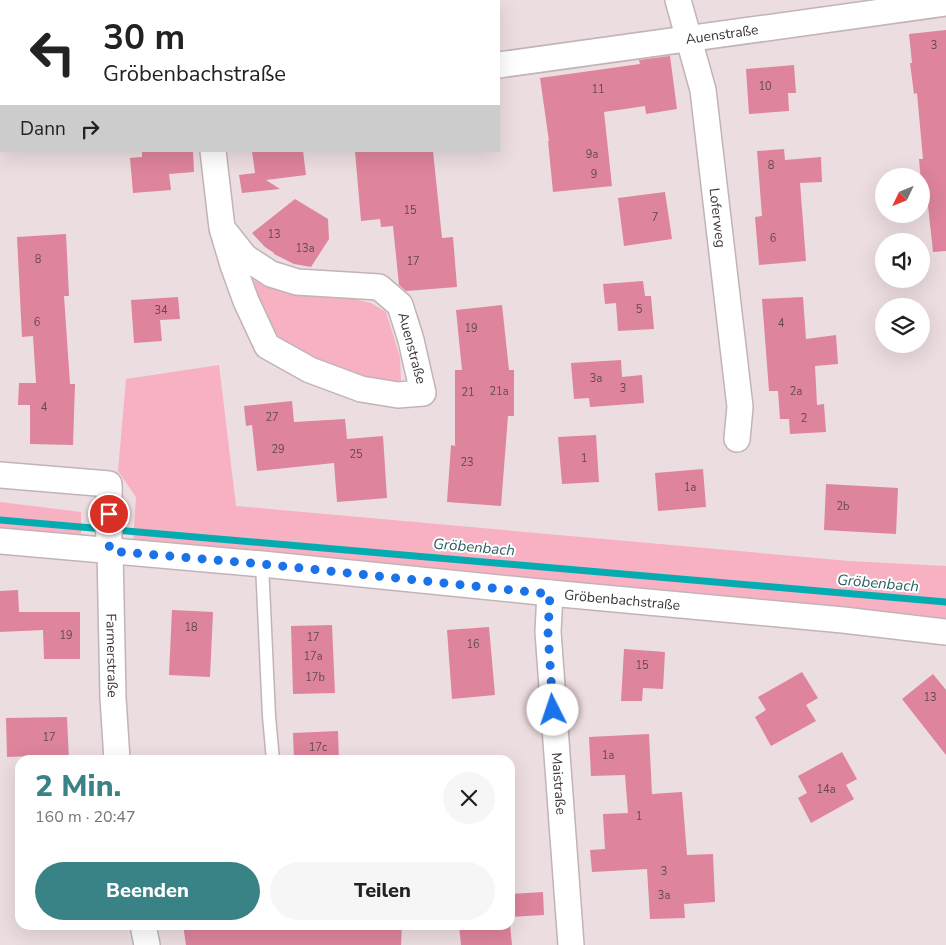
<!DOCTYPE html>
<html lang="de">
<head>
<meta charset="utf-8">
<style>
	:root { --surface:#fff; --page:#f6f6f6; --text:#222; --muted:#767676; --accent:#398285 }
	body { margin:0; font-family:"Nunito Sans",sans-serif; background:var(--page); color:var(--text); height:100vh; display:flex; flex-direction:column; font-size:19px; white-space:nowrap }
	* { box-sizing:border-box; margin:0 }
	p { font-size:16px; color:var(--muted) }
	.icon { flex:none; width:28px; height:28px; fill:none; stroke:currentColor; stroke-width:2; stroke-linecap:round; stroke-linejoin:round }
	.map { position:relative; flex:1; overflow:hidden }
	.panel { position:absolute; left:15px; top:755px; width:500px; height:175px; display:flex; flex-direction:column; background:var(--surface); border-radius:15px; box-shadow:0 5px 20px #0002 }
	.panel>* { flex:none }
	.guide { position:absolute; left:0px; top:0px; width:500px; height:152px; box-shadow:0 5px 20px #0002; background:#fff; color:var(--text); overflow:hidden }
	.needle { width:32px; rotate:227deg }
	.buttons { position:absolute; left:875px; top:168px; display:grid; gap:10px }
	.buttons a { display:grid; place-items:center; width:55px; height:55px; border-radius:50%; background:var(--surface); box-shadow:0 5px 20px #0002; font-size:25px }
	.pin { position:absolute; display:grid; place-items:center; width:42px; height:42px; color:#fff; margin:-21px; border:2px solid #fff; border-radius:50%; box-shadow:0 1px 5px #0007 }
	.me { position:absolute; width:55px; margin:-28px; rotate:356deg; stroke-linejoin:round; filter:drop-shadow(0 0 4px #0008) }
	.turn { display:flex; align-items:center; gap:18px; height:105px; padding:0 20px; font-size:22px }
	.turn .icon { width:65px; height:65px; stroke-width:2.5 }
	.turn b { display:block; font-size:35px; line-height:42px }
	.then { display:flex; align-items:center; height:48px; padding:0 20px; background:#0003; gap:10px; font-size:19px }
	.round { display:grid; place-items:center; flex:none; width:52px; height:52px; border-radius:26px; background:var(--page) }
	.overview { display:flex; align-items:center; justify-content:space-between; height:85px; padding:0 20px }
	h1 { font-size:30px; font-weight:800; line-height:38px; color:var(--accent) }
	.action { display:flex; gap:10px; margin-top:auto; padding:10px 20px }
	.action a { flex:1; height:58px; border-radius:30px; background:var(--accent); color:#fff; font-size:20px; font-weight:800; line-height:58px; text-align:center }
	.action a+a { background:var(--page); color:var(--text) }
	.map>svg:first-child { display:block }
</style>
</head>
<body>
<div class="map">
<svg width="946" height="945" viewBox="0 0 946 945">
	<rect width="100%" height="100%" fill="#ecdde0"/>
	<path fill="#f7b1c2" d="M253 280 287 292 354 299 371 303 386 312 400 357 401 380 390 390 302 357 279 337 261 315 249 294Z
		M219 365 236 506 849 561 946 566V626L133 543 136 497 118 471 126 379Z
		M0 502 81 512V540L0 533Z"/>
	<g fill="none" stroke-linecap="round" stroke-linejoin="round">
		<path stroke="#04acb1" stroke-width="7" d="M0 520 946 602"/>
	</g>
	<path fill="#de849d" d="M946 30V251L933 252 927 196 923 197 921 182 919 159H923L917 93 914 94 910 63H912L909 34Z
		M670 56 677 109 646 114 645 106 604 112 612 186 553 192 548 141H549L540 78 640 64 639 60Z
		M794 65 796 93H788L789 111 749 114 746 69Z
		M784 149 785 160 821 157 822 182 800 183 806 261 759 265 755 217 762 216 757 151Z
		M142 151H193L194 172 169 174 171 190 133 193 130 158 142 157Z
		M252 151H303L306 175 266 180 280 189 242 193 239 175 255 173Z
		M355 151H433L442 238 453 237 457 287 406 291 399 285 393 226 381 227 380 219 361 221Z
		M665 192 672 239 624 246 618 198Z
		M295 199 328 219 329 239 311 267 294 264 274 254V253L265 247 252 233Z
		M66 234 69 296H64L70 384H75L73 445 30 444V405H18L19 383H36L33 336 22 337 17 237Z
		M643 281 645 296H651L654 329 618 331 616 303 605 304 603 284Z
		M178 297 180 319 160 320 162 341 134 343 131 300Z
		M803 297 806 339 836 335 838 364 815 366 817 405 824 404 826 432 790 434 789 419H780L778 391H769L762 299Z
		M502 305 509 370H514V416H508L501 506 447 502 451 445 455 446V370H462L456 310Z
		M621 360 622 377 642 375 644 403 590 407 589 398 574 399 571 363Z
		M292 401 294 422 345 419 347 439 383 436 387 498 337 502 334 463 257 471 252 425 246 426 244 406Z
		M596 435 599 482 562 484 558 437Z
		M703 469 706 507 658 511 655 473Z
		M826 484 898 488 896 534 824 530Z
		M18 590 19 612H80V659H44L43 630 0 632V591Z
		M172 610 213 612 210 677 169 675Z
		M332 625 335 693 293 694 291 626Z
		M489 627 495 695 452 699 447 630Z
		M624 649 665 652 663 689 643 688 642 701H621Z
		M802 672 818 698 806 705 816 721 771 746 755 717 766 710 758 697Z
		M933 674 946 690V755L902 699Z
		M67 717 69 760H32V756L7 757 6 718Z
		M338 731 339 760H294L293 733Z
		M649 734 652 794 682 792 687 855 713 854 715 902 684 904 685 918 650 919 647 869 592 872 590 850 605 849 603 814 628 813 625 775 591 776 589 737Z
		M842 752 857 779 846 785 854 799 811 823 798 798 807 793 798 776Z
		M543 892 544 915 510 917V894Z
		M183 925H402L401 945H186Z
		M459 925H510L512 945H461Z"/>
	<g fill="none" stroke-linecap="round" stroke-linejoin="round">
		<defs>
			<path id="service" d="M262 564 269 716 273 760"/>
			<g id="minor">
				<path d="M381 0V1"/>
				<path id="s1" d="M678 0 703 90 740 407 737 439"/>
				<path id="s2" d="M499 65 946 3"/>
				<path d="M213 151 222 228 233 265 246 301 267 346 310 370 361 389 398 395 423 393 411 340 400 305 379 287 297 282 271 274 245 257 222 228"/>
				<path id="s3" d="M0 475 109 484C110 506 107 529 110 551L113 698 117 760"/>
				<path id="s4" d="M0 541 262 564 550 593 843 620 946 632"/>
				<path id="s5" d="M550 593 548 632 571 945"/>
				<path d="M143 925 147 945"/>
			</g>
		</defs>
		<use href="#service" stroke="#c2b3b7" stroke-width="15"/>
		<use href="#minor" stroke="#c2b3b7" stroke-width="28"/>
		<use href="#service" stroke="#fff" stroke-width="12"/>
		<use href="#minor" stroke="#fff" stroke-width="25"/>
	</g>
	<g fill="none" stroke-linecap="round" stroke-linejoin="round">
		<path stroke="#1a73e8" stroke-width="9" stroke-dasharray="0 16.2" d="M109 514 108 537 110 551 262 564 550 594 548 632 553 710"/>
	</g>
	<g text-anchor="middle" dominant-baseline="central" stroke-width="4" stroke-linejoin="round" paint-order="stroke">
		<g font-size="11" fill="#644a50">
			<text x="934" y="45">3</text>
			<text x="765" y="86">10</text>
			<text x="598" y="89">11</text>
			<text x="592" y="154">9a</text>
			<text x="771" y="165">8</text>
			<text x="594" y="174">9</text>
			<text x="410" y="210">15</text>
			<text x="655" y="217">7</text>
			<text x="274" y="234">13</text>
			<text x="773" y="238">6</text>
			<text x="305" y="248">13a</text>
			<text x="38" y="259">8</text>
			<text x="413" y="261">17</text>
			<text x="639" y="309">5</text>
			<text x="161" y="310">34</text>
			<text x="37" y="322">6</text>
			<text x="781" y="323">4</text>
			<text x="471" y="328">19</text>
			<text x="596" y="378">3a</text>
			<text x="623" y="388">3</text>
			<text x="499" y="391">21a</text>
			<text x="796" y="391">2a</text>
			<text x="468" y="392">21</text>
			<text x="44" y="407">4</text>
			<text x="272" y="417">27</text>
			<text x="804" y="418">2</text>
			<text x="278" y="449">29</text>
			<text x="356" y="454">25</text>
			<text x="584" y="458">1</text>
			<text x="467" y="462">23</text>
			<text x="690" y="487">1a</text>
			<text x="843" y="506">2b</text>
			<text x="191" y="627">18</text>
			<text x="66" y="635">19</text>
			<text x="313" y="637">17</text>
			<text x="473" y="644">16</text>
			<text x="313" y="656">17a</text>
			<text x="642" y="665">15</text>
			<text x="315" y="677">17b</text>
			<text x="930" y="697">13</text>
			<text x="49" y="737">17</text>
			<text x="318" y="747">17c</text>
			<text x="608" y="755">1a</text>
			<text x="826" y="789">14a</text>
			<text x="639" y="816">1</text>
			<text x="664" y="871">3</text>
			<text x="664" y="895">3a</text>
		</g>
		<g font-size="14" fill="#3b3637" stroke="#fff">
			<text stroke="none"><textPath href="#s2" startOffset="225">Auenstraße</textPath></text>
			<text stroke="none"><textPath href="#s1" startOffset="222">Loferweg</textPath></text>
			<text transform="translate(412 348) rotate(75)">Auenstraße</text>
			<text stroke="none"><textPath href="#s4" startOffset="625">Gröbenbachstraße</textPath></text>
			<text stroke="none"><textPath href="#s3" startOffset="281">Farmerstraße</textPath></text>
			<text stroke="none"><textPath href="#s5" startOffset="191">Maistraße</textPath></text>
		</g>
		<g font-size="15" font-style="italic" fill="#296062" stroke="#fff">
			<text transform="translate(474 547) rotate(5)">Gröbenbach</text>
			<text transform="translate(878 583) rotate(5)">Gröbenbach</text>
		</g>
	</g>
</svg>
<div class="buttons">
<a><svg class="needle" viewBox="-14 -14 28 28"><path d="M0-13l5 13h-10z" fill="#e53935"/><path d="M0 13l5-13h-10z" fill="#767676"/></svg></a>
<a><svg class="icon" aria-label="sound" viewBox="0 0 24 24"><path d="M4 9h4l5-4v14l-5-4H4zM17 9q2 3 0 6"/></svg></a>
<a><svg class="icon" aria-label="layers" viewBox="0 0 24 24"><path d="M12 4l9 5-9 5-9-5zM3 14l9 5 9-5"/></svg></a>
</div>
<div class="pin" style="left:109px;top:514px;background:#d93025"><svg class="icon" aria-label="arrive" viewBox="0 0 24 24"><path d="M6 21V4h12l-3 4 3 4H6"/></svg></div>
<svg class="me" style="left:553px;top:710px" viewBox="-20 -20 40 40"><circle r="19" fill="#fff"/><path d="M0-13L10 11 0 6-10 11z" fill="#1a73e8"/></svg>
<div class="guide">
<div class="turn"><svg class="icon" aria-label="left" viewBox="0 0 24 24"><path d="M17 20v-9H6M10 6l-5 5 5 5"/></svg><div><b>30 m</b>Gröbenbachstraße</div></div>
<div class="then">Dann<svg class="icon" aria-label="right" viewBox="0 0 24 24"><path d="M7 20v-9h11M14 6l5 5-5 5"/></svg></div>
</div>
<section class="panel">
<div class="overview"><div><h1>2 Min.</h1><p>160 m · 20:47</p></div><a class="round"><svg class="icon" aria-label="close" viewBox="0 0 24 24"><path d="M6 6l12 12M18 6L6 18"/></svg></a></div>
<div class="action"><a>Beenden</a><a>Teilen</a></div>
</section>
</div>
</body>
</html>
